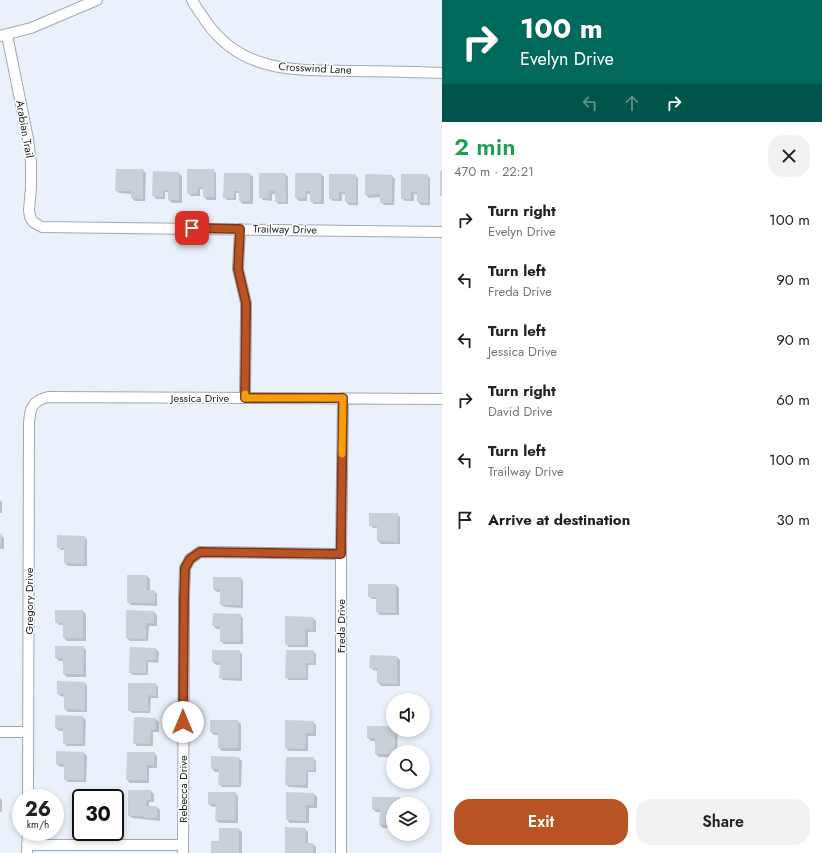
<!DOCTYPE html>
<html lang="en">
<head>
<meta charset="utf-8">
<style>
	:root { --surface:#fff; --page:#f2f2f2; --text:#202124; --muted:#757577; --accent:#b85323 }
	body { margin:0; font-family:Jost,sans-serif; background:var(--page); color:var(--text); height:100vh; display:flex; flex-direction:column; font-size:15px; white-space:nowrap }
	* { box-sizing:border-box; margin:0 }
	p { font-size:13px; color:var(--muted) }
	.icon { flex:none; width:22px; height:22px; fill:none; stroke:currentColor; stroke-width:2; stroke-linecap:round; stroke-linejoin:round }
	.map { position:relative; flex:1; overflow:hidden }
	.details { display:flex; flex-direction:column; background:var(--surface); width:380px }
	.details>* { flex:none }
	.guide { background:#00695c; color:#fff; overflow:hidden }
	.fabs { position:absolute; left:386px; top:693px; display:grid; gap:8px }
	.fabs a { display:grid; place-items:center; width:44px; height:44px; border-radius:50%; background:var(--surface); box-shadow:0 2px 6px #0003; font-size:20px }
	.speed { position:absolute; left:12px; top:789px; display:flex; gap:8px; font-size:20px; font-weight:700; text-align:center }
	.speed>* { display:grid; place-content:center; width:52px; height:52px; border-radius:50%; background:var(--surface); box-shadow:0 2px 6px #0003; line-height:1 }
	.speed small { font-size:10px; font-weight:400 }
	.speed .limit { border:2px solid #111; border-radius:6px; background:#fff; color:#111 }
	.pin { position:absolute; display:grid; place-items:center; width:34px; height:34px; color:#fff; margin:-17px; border-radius:8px; box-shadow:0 2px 6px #0006 }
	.me { position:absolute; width:44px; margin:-22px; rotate:0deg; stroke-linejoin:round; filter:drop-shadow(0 0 3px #0008) }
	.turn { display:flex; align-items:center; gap:14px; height:84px; padding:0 12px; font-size:18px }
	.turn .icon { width:52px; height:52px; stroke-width:2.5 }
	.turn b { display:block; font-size:28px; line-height:34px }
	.lanes { display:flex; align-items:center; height:38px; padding:0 12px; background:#0003; justify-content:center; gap:20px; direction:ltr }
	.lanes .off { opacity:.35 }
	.round { display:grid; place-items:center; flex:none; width:42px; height:42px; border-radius:16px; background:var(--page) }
	.head { display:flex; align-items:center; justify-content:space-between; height:68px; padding:0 12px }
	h1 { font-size:24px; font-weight:600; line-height:30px; color:#1e9e55 }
	.cta { display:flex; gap:8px; margin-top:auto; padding:8px 12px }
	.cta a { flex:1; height:46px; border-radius:16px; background:var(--accent); color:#fff; font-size:16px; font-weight:600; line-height:46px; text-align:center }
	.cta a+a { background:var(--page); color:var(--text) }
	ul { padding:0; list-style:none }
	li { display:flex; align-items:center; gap:12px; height:60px; padding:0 12px }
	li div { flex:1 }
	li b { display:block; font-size:15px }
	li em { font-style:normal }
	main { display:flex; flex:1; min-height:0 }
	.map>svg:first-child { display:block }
</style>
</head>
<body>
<main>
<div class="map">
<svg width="442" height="853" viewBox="0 0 442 853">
	<rect width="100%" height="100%" fill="#eaf1fa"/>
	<path fill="#0003" d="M143 170 146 173 145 201H135L132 198V194L119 193 116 190Z
		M213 170 216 173V200H207L204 197V189H200V196H191L188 193Z
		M179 173 182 176V203H172L169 200V192H165V199H156L154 196Z
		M250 174 253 177V204H243L240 201V193H236V200H227L224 197Z
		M285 174 288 177V204H278L276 201V194H272V201L263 200 260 197Z
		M321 174 324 177V204H314L311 201V194H307V201H299L296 198Z
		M355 175 358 178V205H349L346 202V194H342V201H333L330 198Z
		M427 175 430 178V205H421L418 202V194H414V201H405L402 198Z
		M392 176 395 179 394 205H384L381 202V197L369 198 366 195Z
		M0 500 2 502V513H0Z
		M397 514 400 517V544H381L378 541V528H373L370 525Z
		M0 535 4 538V549H0Z
		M84 537 87 539V566H68L65 563V550H61L58 547Z
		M147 576 150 579V591H154L157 594V606L131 605 128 602Z
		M241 578 243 581V608L224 607 221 604V592H217L214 589Z
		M396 585 399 588V615H380L377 612V599H372L369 596Z
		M83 611 86 614V641H67L64 638V625H59L56 622Z
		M154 612 157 615V626H149L148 641H130L127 638Z
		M240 615 243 618V644H224L221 641V629H216L214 626Z
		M313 618 316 621V632H308V647H289L286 644Z
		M83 647 86 650V677H67L64 674V661H59L56 658Z
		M156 649 159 652 158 663 148 662V675H133L130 672Z
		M239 651 242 654V681L223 680 220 677V665H216L213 662Z
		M313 651 316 654V665H308V680H289L286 677Z
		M371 656 397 657 400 660V686H381L378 683V671L373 670 370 667Z
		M85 683 87 686V712H68L65 709V697L61 696 58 694Z
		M156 684 158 687V698H151L150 713H132L129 710Z
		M83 717 86 720 85 746H67L64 743V731H59L56 728Z
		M156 719 159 722V732H153V746H137L134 743Z
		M238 721 241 724V751H222L219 748V735H214L211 732Z
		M286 721 313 722 316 725V736H308V751H289L286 748Z
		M393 727V730H398L397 752H393V757H379L376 754V741H371L368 738Z
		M84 753 87 756 86 782H68L65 779V767H60L57 764Z
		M154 753 157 756V768H149V783H130L127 780Z
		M239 758 242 761 241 787H222L219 784 220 772H215L212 769Z
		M313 758 316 761V772H308V788L289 787 286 785Z
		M151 791 154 794V802H149V807H157L160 810V821L132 818 129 815Z
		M235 793 238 796V823H219L216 820V807H212L209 804Z
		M314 794 317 797V808H309V823H290L287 820Z
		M0 798 2 800V812H0Z
		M400 798 403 801V804H393V828H383L380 825 381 812H376L373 809Z
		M239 829 242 832V853H212L220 842Z
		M305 829 308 832V844H313L316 847V853H286Z"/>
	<path fill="#cad0d8" d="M116 169H143V199L131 198V191H115Z
		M187 169H214V197H203V187H198L197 194H187Z
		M153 171 179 172V200H168V190H163V197L152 196Z
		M440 171H442V196H440Z
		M224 173H250V201H239V191H234V198H223Z
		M259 173H285L286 202H275V191H269V198H259Z
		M295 173H321V202H310V191H305V198H295Z
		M329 174H356V203L345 202V192H339V199H329Z
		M365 174 392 175V203H380V194L365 195Z
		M401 174H428V203L417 202V192H411V199H401Z
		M369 513H398L397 542 377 541V526H369Z
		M0 534H2L1 546H0Z
		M57 535 85 536 84 564 64 563V548H57Z
		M127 575H147V590H155V603H127Z
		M213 577H241V605H220V589H213Z
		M368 584H396V613L376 612V597H368Z
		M55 610H83V638H63V623H55Z
		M126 610 154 611V623H146V639L126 638Z
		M213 613 241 614 240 642H220V626H212Z
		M285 616 313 617V630L305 629V645H285Z
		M55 646H84L83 674H63V658H55Z
		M130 647 156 648V660H146V673H129Z
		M212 650H240V678H219L220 662H212Z
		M286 650H314V663H306V678H285Z
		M370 655 397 656V684L377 683V668H369Z
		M57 681 85 682V710L64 709V694H57Z
		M128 683H156V696L148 695V711H128Z
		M55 715 83 716V744H63V728H55Z
		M134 717 156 718V729H151L150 744 133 743Z
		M210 720H238V748H218V732H210Z
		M285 720 314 721 313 733H306L305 749 285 748Z
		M367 726H393V730H395V752H393V754H375V738H367Z
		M56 751 84 752V780H64V764H56Z
		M127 752H155L154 765H147V780H126Z
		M211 756 239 757V785H218L219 769H211Z
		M286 757H314V770H306V785H285Z
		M128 790H151V800H146V806H157V818H144V816H128Z
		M208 792H236L235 820H215L216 804H208Z
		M286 792 314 793V805H306V821L286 820Z
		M372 797H400V804H393V825H379L380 809H372Z
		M285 827 306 828 305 843H313V853H285Z
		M219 828H239V853H211V841H219Z"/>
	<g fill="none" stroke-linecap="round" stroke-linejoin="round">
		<defs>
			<path id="street" d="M192 0C196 8 202 15 207 23 243 73 295 70 351 71 381 71 412 72 442 73
				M7 35 28 139 31 163V187L29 210 30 217 33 222 42 227 442 232
				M0 36 31 28 97 0
				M240 229 238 269 246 303V313L245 398
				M0 732H28
				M28 798 29 423C30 408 32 401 48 397L442 399
				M27 845H183
				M27 853 28 832
				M183 853 184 599 185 568 190 559 200 552 341 554
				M341 853V554L343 398"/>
		</defs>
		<use href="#street" stroke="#a1a8af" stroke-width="12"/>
		<use href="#street" stroke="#fff" stroke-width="10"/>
	</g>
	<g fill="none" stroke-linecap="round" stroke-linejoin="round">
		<defs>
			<path id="route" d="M183 722 184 599 185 568 190 559 200 552 341 554V539L343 398H245L246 313V303L238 269 240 229 192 228"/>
		</defs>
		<use href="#route" stroke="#783617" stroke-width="10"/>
		<use href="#route" stroke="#b85323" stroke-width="7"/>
		<path stroke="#f59e0b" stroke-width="7" d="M245 394V398H343L342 454"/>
	</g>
	<g text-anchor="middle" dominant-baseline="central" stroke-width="3" stroke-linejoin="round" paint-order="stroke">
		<g font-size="11" fill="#1d1f22" stroke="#fff">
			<text transform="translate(315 68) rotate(3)">Crosswind Lane</text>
			<text transform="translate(25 129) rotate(80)">Arabian Trail</text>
			<text transform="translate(285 229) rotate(1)">Trailway Drive</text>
			<text x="200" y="398">Jessica Drive</text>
			<text transform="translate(29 601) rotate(-90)">Gregory Drive</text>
			<text transform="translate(341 626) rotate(-90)">Freda Drive</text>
			<text transform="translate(183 789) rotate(-90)">Rebecca Drive</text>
		</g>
	</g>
</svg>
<div class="fabs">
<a><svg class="icon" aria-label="sound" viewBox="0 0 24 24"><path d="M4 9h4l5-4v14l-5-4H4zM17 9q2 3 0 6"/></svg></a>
<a><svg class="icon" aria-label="search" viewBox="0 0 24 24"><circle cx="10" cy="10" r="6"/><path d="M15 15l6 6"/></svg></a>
<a><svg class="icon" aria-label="layers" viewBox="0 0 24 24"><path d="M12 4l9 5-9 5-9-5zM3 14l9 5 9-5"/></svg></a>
</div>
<div class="speed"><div>26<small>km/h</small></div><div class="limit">30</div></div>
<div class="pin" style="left:192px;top:228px;background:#d93025"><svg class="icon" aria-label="arrive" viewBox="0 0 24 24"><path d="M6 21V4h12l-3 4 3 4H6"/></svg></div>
<svg class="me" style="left:183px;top:722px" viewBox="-20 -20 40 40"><circle r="19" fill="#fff"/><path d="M0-13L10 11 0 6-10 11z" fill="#b85323"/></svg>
</div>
<section class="details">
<div class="guide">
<div class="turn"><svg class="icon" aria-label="right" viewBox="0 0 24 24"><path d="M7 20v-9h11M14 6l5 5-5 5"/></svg><div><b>100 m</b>Evelyn Drive</div></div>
<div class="lanes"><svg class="icon off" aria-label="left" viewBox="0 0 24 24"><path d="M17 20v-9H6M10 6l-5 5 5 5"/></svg><svg class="icon off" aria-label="ahead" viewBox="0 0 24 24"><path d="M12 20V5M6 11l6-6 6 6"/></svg><svg class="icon" aria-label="right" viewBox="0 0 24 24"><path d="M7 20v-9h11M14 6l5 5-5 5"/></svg></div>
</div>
<div class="head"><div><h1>2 min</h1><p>470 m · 22:21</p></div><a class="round"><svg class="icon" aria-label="close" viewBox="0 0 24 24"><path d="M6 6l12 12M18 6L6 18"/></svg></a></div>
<ul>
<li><svg class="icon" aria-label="right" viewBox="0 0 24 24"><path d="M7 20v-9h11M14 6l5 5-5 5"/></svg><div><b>Turn right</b><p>Evelyn Drive</p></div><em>100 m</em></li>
<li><svg class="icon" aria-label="left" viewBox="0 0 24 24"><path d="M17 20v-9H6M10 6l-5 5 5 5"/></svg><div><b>Turn left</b><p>Freda Drive</p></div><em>90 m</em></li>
<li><svg class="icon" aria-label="left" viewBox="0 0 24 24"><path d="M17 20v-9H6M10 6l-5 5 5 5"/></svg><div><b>Turn left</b><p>Jessica Drive</p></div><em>90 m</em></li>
<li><svg class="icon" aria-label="right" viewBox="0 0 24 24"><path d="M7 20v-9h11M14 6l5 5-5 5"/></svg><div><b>Turn right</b><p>David Drive</p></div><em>60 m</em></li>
<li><svg class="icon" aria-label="left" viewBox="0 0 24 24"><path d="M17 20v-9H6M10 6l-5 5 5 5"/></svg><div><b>Turn left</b><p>Trailway Drive</p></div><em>100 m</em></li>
<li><svg class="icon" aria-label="arrive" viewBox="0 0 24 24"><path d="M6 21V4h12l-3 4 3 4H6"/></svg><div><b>Arrive at destination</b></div><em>30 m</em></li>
</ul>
<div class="cta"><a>Exit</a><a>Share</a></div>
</section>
</main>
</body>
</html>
